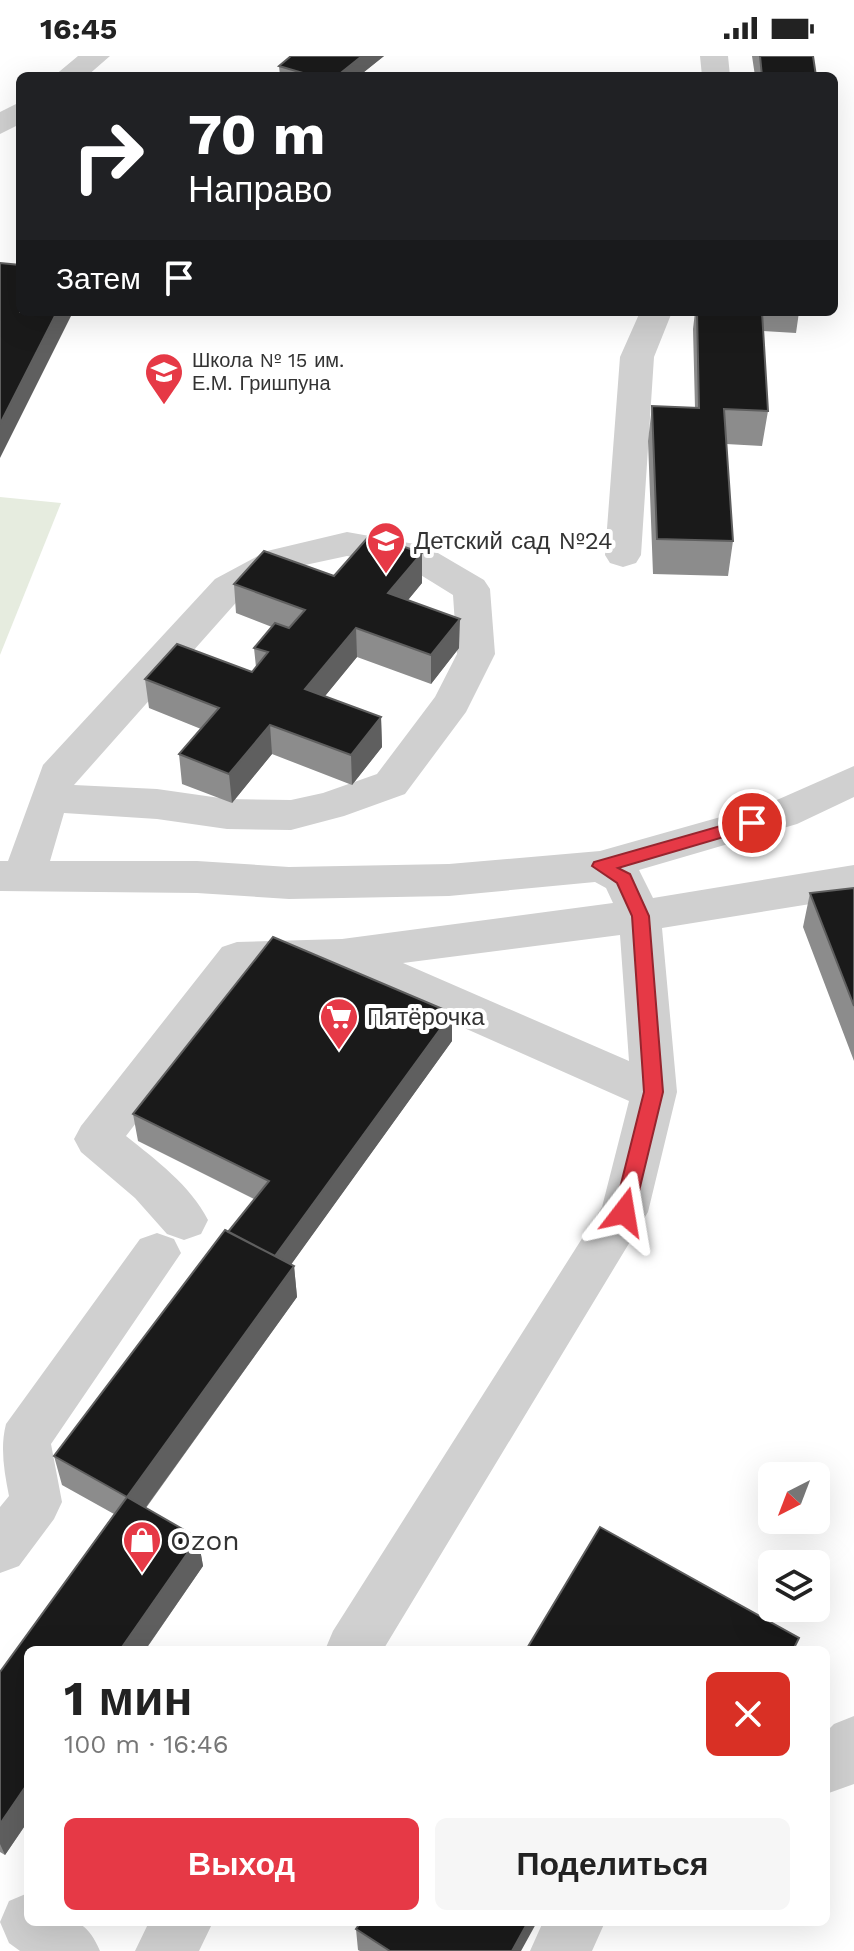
<!DOCTYPE html>
<html lang="ru">
<head>
<meta charset="utf-8">
<style>
	:root { --surface:#fff; --page:#f6f6f6; --text:#222; --muted:#767676; --accent:#e63946 }
	body { margin:0; font-family:"Work Sans",sans-serif; background:var(--page); color:var(--text); height:100vh; display:flex; flex-direction:column; font-size:30px; white-space:nowrap }
	* { box-sizing:border-box; margin:0 }
	p { font-size:26px; color:var(--muted) }
	.icon { flex:none; width:44px; height:44px; fill:none; stroke:currentColor; stroke-width:2; stroke-linecap:round; stroke-linejoin:round }
	.map { position:relative; flex:1; overflow:hidden }
	.sheet { position:absolute; left:24px; top:1590px; width:806px; height:280px; display:flex; flex-direction:column; background:var(--surface); border-radius:12px; box-shadow:0 8px 32px #0002 }
	.sheet>* { flex:none }
	.guide { position:absolute; left:16px; top:16px; width:822px; height:244px; border-radius:12px; box-shadow:0 8px 32px #0002; background:#202124; color:#fff; overflow:hidden }
	.needle { width:52px; rotate:222deg }
	.fabs { position:absolute; left:758px; top:1406px; display:grid; gap:16px }
	.fabs a { display:grid; place-items:center; width:72px; height:72px; border-radius:12px; background:var(--surface); box-shadow:0 8px 32px #0002; font-size:40px }
	.pin { position:absolute; display:grid; place-items:center; width:68px; height:68px; color:#fff; margin:-34px; border:4px solid #fff; border-radius:50%; box-shadow:0 2px 8px #0007 }
	.me { position:absolute; width:88px; margin:-44px; rotate:14deg; stroke-linejoin:round; filter:drop-shadow(0 0 6px #0008) }
	.turn { display:flex; align-items:center; gap:28px; height:168px; padding:0 40px; font-size:36px }
	.turn .icon { width:104px; height:104px; stroke-width:2.5 }
	.turn b { display:block; font-size:56px; line-height:68px }
	.then { display:flex; align-items:center; height:76px; padding:0 40px; background:#0003; gap:16px; font-size:30px }
	.round { display:grid; place-items:center; flex:none; width:84px; height:84px; border-radius:12px; background:var(--page) }
	.head { display:flex; align-items:center; justify-content:space-between; height:136px; padding:0 40px }
	h1 { font-size:48px; font-weight:700; line-height:60px }
	.action { display:flex; gap:16px; margin-top:auto; padding:16px 40px }
	.action a { flex:1; height:92px; border-radius:12px; background:var(--accent); color:#fff; font-size:32px; font-weight:700; line-height:92px; text-align:center }
	.action a+a { background:var(--page); color:var(--text) }
	.status { display:flex; justify-content:space-between; align-items:center; height:56px; padding:0 40px; background:var(--surface); direction:ltr }
	.status svg { height:22px; fill:currentColor }
	.map>svg:first-child { display:block }
</style>
</head>
<body>
<div class="status"><b>16:45</b><svg viewBox="0 0 49 12"><path d="M0 12V9h3v3zM5 12V6h3v6zM10 12V3h3v9zM15 12V0h3v12zM26 1h20v11H26zM47 4h2v5h-2z"/></svg></div>
<div class="map">
<svg width="854" height="1895" viewBox="0 0 854 1895">
	<rect width="100%" height="100%" fill="#fff"/>
	<path fill="#e6ecdf" d="M0 441 61 447 0 599Z"/>
	<g fill="none" stroke-linecap="round" stroke-linejoin="round">
		<path fill="#d0d0d0" fill-rule="evenodd" d="M78 0H110L87 20H54Z
			M700 0H728L730 20H702Z
			M20 46V68L0 78V56Z
			M640 256H672L654 301 641 499 636 507 623 511 610 507 605 499 620 301Z
			M347 476 426 490 484 524 490 533 495 598 466 656 405 738 344 760 291 774 227 773 157 763 64 757 50 805H197L289 811 449 808 600 795 770 747 854 710V741L797 768 639 814 653 842 854 809V841L662 872 677 1036 648 1156 383 1594H325L333 1575 602 1151 629 1045 338 916 249 919 126 1080C156 1104 190 1129 208 1164L201 1178 184 1184 167 1178 135 1142 81 1096 74 1083 81 1070 222 891 237 886 342 883 613 847 606 832 595 826 449 840 289 843 197 837 0 835V805H8L43 709 215 523 267 495ZM347 500 403 508 453 539 457 598 435 641 377 718 323 737 291 744 227 743 157 733 74 729 241 541 291 512ZM620 879 629 1005 403 907Z
			M157 1177 174 1183 181 1197 51 1388 62 1446 54 1463 19 1510 0 1517V1451L9 1440C4 1415 0 1391 6 1368L140 1183Z
			M854 1660V1728L826 1738V1676L834 1668Z
			M28 1837V1866C66 1866 83 1855 100 1895H20L9 1887 0 1866 9 1845Z
			M149 1866H213L199 1895H135Z
			M543 1866H605L592 1895H530Z"/>
	</g>
	<path fill="#8c8c8c" d="M291 0H384L359 20H280L279 10Z
		M752 0H813L816 20H755Z
		M695 256H799L796 277 763 275 768 355 762 390 726 388 733 485 728 520 653 518 648 385 652 350 695 352 693 273Z
		M422 527 408 544 459 592 431 628 357 601 325 640 381 661 382 691 352 729 272 698 232 747 182 728 179 698 201 673 149 652 145 623 252 616 256 611 254 592 272 571 236 557 234 528Z
		M854 832V1005L803 871 810 837Z
		M452 957V985L291 1208 294 1210 297 1241 146 1452 198 1482 203 1510 5 1799 0 1796V1616L114 1458 62 1429 54 1400 254 1143 138 1085 133 1058Z
		M356 1873 521 1895H360L358 1894Z"/>
	<path fill="#5f5f5f" d="M362 0H384L359 20H337Z
		M57 256H73L0 402V368Z
		M422 497V527L389 567 388 537Z
		M460 563 459 592 431 628V599Z
		M356 572 357 601 307 662 305 633Z
		M381 661 382 691 352 729 351 699Z
		M270 669 272 698 232 747 229 718Z
		M452 957V985L275 1231 272 1204Z
		M294 1210 297 1241 133 1469 127 1441Z
		M198 1482 203 1510 145 1594H120Z
		M28 1727V1765L5 1799 0 1788V1768Z
		M528 1866H537L521 1895H512Z"/>
	<path fill="#1a1a1a" stroke="#5f5f5f" stroke-width="2" d="M291 0H362L337 20H313L279 10Z
		M760 0H813L816 20H762Z
		M0 207 20 209V256H57L0 368Z
		M697 256H762L768 355 724 353 733 485 657 483 652 350 699 352Z
		M370 479 422 497 388 537 460 563 431 599 356 572 305 633 381 661 351 699 270 669 229 718 179 698 219 652 145 623 177 588 252 616 268 596 254 592 275 567 289 572 305 554 234 528 264 495 334 520Z
		M854 832V950L810 837Z
		M273 881 452 957 275 1200 228 1176 269 1125 133 1058Z
		M225 1174 294 1210 127 1441 198 1482 120 1594H28V1727L0 1768V1616L127 1441 54 1400Z
		M600 1471 799 1582 793 1594H526Z
		M361 1866H528L512 1895H390L356 1873Z"/>
	<path fill="#e63946" stroke="#96252e" stroke-width="2" d="M752 761 761 767 758 771 618 812 630 818 649 860 663 1036 634 1156 631 1162 624 1164 617 1162 614 1156 644 1036 632 860 617 827 592 810 594 806Z"/>
	<defs>
		<symbol id="school-pin" viewBox="-11 -11 22 30"><path d="M0 17L-7.5 6A9.5 9.5 0 1 1 7.5 6Z" fill="#e63946" stroke="#fff"/><path d="M0-5L7-2L0 1L-7-2ZM-4 1L0 2.5L4 1V4Q0 6-4 4Z" fill="#fff"/></symbol>
		<symbol id="supermarket-pin" viewBox="-11 -11 22 30"><path d="M0 17L-7.5 6A9.5 9.5 0 1 1 7.5 6Z" fill="#e63946" stroke="#fff"/><path d="M-6-5.5h2.5l.6 2H6L4.5 2H-2.5L-4.4-4H-6ZM-1.5 3.2a1.3 1.3 0 1 0 .1 0ZM3 3.2a1.3 1.3 0 1 0 .1 0Z" fill="#fff"/></symbol>
		<symbol id="shop-pin" viewBox="-11 -11 22 30"><path d="M0 17L-7.5 6A9.5 9.5 0 1 1 7.5 6Z" fill="#e63946" stroke="#fff"/><path d="M-5-2.5h2.3a2.7 3.5 0 0 1 5.4 0H5L5.5 6h-11ZM-1.5-2.5h3a1.5 2.3 0 0 0-3 0Z" fill="#fff"/></symbol>
	</defs>
	<g fill-rule="evenodd">
		<use href="#school-pin" x="142" y="294" width="44" height="60"/>
		<use href="#school-pin" x="364" y="463" width="44" height="60"/>
		<use href="#supermarket-pin" x="317" y="939" width="44" height="60"/>
		<use href="#shop-pin" x="120" y="1462" width="44" height="60"/>
	</g>
	<g text-anchor="middle" dominant-baseline="central" stroke-width="8" stroke-linejoin="round" paint-order="stroke">
		<g font-size="20" fill="#333" stroke="#fff" text-anchor="start">
			<text x="192" y="304">Школа № 15 им.<tspan x="192" dy="23">Е.М. Гришпуна</tspan></text>
		</g>
		<g font-size="24" fill="#333" stroke="#fff" text-anchor="start">
			<text x="414" y="485">Детский сад №24</text>
			<text x="367" y="961">Пятёрочка</text>
		</g>
		<g font-size="28" fill="#333" stroke="#fff" text-anchor="start">
			<text x="170" y="1484">Ozon</text>
		</g>
	</g>
</svg>
<div class="fabs">
<a><svg class="needle" viewBox="-14 -14 28 28"><path d="M0-13l5 13h-10z" fill="#e53935"/><path d="M0 13l5-13h-10z" fill="#767676"/></svg></a>
<a><svg class="icon" aria-label="layers" viewBox="0 0 24 24"><path d="M12 4l9 5-9 5-9-5zM3 14l9 5 9-5"/></svg></a>
</div>
<div class="pin" style="left:752px;top:767px;background:#d93025"><svg class="icon" aria-label="arrive" viewBox="0 0 24 24"><path d="M6 21V4h12l-3 4 3 4H6"/></svg></div>
<svg class="me" style="left:624px;top:1156px" viewBox="-20 -20 40 40"><path d="M0-17L14 15 0 8-14 15z" fill="#e63946" stroke="#fff" stroke-width="4"/></svg>
<div class="guide">
<div class="turn"><svg class="icon" aria-label="right" viewBox="0 0 24 24"><path d="M7 20v-9h11M14 6l5 5-5 5"/></svg><div><b>70 m</b>Направо</div></div>
<div class="then">Затем<svg class="icon" aria-label="arrive" viewBox="0 0 24 24"><path d="M6 21V4h12l-3 4 3 4H6"/></svg></div>
</div>
<section class="sheet">
<div class="head"><div><h1>1 мин</h1><p>100 m · 16:46</p></div><a class="round" style="background:#d93025;color:#fff"><svg class="icon" aria-label="close" viewBox="0 0 24 24"><path d="M6 6l12 12M18 6L6 18"/></svg></a></div>
<div class="action"><a>Выход</a><a>Поделиться</a></div>
</section>
</div>
</body>
</html>
